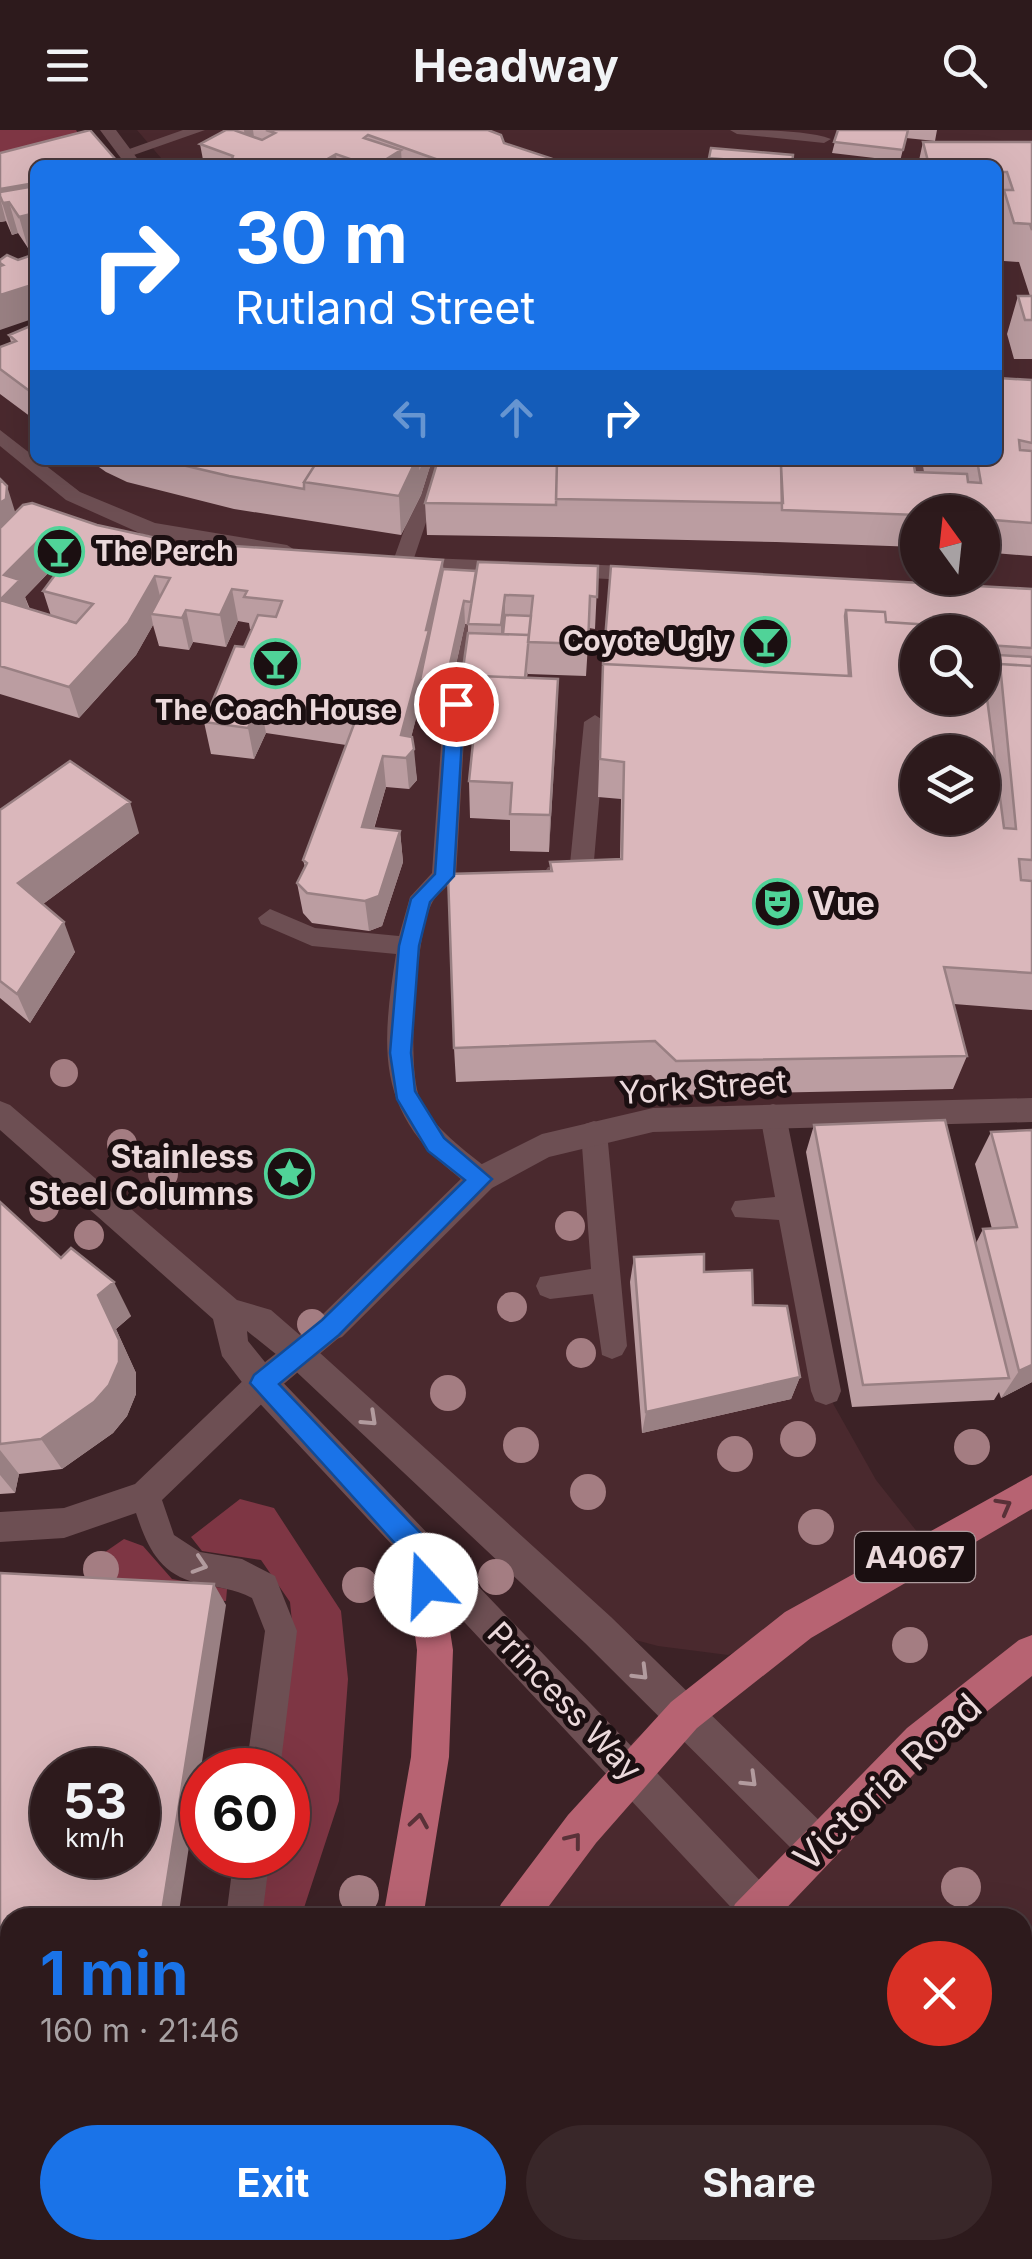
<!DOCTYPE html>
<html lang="en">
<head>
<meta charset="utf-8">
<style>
	:root { --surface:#2d1a1c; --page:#392729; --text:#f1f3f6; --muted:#a7a1a3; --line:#48383b; --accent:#1a73e8 }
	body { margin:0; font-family:Inter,sans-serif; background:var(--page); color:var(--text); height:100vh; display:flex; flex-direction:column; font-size:38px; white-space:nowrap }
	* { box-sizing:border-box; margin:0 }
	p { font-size:32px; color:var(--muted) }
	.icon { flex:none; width:55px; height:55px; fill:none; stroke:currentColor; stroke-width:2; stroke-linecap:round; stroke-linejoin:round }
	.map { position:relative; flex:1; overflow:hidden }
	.details { position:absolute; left:0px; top:1778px; width:1032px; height:352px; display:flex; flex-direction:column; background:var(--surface); border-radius:30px 30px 0 0; box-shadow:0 10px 40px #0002,0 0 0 2px var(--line) }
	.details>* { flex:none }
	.hud { position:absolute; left:30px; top:30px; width:972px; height:305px; border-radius:15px; box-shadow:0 10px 40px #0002,0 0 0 2px var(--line); background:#1a73e8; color:#fff; overflow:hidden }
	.needle { width:65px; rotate:345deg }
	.buttons { position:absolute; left:900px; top:365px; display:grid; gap:20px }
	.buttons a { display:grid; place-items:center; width:100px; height:100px; border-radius:50%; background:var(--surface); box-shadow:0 10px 40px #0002,0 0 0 2px var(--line); font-size:50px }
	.speed { position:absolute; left:30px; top:1618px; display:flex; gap:20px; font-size:50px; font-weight:700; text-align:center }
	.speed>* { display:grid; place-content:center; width:130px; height:130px; border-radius:50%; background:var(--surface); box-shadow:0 10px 40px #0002,0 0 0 2px var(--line); line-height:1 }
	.speed small { font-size:25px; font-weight:400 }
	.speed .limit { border:15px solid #d22; background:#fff; color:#111 }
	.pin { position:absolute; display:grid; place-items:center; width:85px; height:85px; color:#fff; margin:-42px; border:5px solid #fff; border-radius:50%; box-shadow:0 2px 10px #0007 }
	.me { position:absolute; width:110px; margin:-55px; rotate:340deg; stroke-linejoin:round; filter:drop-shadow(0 0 8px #0008) }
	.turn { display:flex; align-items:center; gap:35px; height:210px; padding:0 40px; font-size:45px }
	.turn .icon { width:130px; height:130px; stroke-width:2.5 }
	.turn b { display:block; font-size:70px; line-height:85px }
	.lanes { display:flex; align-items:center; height:95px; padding:0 40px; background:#0003; justify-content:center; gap:50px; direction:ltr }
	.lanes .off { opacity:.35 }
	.round { display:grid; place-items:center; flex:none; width:105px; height:105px; border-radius:52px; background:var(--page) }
	.headline { display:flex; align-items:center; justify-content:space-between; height:170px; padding:0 40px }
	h1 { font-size:60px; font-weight:700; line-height:75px; color:var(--accent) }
	.cta { display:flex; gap:20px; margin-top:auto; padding:20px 40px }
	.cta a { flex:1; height:115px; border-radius:60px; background:var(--accent); color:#fff; font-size:40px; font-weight:700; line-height:115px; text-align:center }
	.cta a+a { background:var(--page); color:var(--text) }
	header { display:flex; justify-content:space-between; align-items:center; height:130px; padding:0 40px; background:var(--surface); font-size:45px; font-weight:700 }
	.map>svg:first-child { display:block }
</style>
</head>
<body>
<header><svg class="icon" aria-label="menu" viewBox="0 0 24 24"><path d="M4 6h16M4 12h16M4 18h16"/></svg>Headway<svg class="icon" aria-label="search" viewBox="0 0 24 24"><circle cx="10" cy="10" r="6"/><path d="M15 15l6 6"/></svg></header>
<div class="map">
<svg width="1032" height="2129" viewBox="0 0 1032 2129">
	<rect width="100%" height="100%" fill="#3c2226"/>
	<path fill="#4a292e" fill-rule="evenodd" d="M137 0H1032V980L773 985 826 1261 876 1350 930 1418 798 1495 728 1525 658 1516 598 1500 0 983V244L35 227V330H998V35H167ZM918 382H982V448H918ZM918 502H982V568H918ZM918 622H982V688H918Z
		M1032 1358V2129H254L261 2120H1022V1788L504 1787 635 1609Z"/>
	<path fill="#7e3644" d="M0 0H76L96 31 35 35 0 55Z
		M240 1369 274 1378 341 1481 348 1549 339 1671 301 1787H255L264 1725H288V1640H276L294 1512 290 1472 261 1430 202 1421 191 1407Z
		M124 1409 143 1416 172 1449 227 1459 226 1471 85 1465 92 1431Z"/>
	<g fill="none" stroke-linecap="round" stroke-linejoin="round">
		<path fill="#6d4f53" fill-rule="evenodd" d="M183 0H205L131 26 118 23Z
			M730 0C759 0 807 0 831 9L824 13 737 4Z
			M429 330H447L412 434 402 440 395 438 392 434Z
			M455 567 466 574 456 746C449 757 436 763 431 775 416 807 406 937 420 969 434 999 465 1021 491 1041L495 1049 491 1057C474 1063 464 1051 451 1041 375 978 382 915 396 824L312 816 261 794 258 788 270 779 315 798 399 806 410 767 432 743 444 574Z
			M595 585 606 592 593 742C584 755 553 756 544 743L548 737 570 734 584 592Z
			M773 974 782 977 786 985 841 1261 837 1271 826 1275 815 1271 811 1261 779 1090 735 1087 731 1079 735 1071 775 1067 760 985 764 977Z
			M594 991 603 994 607 1002 627 1216 622 1225 612 1229 602 1225 593 1164 550 1169 540 1165 536 1156 540 1147 591 1139 581 1002 585 994Z
			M331 1184 341 1188 346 1197 341 1206 273 1263 162 1370 174 1405 200 1422 242 1429 275 1446 297 1501 280 1640H246L265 1501 252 1468C234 1458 217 1458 197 1453 159 1444 147 1416 136 1383L64 1408 0 1412V1382L64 1378 135 1354 251 1243 321 1188Z
			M234 1725H270L262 1788H226Z
			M1032 1804V1852L1022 1856V1808Z
			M833 2120H873L869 2129H829Z"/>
		<path fill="#6d4f53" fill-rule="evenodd" d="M0 300 80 362 155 393 287 415 298 422 287 429 142 404 66 370 0 316Z
			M907 330H927L935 375 932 379 925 381 915 375Z
			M402 427 651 437 662 444 651 451 394 439 391 434Z
			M469 487 480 494 467 574 455 582 443 574 458 494Z"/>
		<path fill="#6d4f53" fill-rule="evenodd" d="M1032 968V992L653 1002 549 1027 492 1058 342 1207 331 1211 320 1207 315 1197 320 1187 470 1040 542 1004 653 978Z"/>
		<path fill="#6d4f53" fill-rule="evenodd" d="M100 0H116L142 35H126Z
			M0 971 10 975 237 1170 271 1180 309 1213 611 1487 830 1701 835 1715 830 1729 816 1734 802 1729 585 1513 287 1233 247 1201 248 1211 273 1242 772 1763 778 1777 773 1788H741L251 1264 222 1226 213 1189 0 1000Z"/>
		<path fill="#b76372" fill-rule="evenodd" d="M1032 1345V1379L811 1508 697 1598 596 1713 540 1788H495L501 1774 568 1685 671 1572 785 1482Z
			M421 1406 433 1411 438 1423 453 1520 449 1627 423 1788H383L411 1627 417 1520 404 1423 409 1411Z
			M1032 1505V1546L933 1624 777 1788H729L735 1774 907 1598 1019 1510Z
			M244 2120H290L286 2129H240Z
			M455 2120H503L499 2129H451Z"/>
	</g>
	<g fill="#a47d82">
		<circle cx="64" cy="943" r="14"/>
		<circle cx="122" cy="1014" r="15"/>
		<circle cx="163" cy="1044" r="15"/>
		<circle cx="44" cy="1077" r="15"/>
		<circle cx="570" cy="1096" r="15"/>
		<circle cx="89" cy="1105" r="15"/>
		<circle cx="512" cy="1177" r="15"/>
		<circle cx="312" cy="1194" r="15"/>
		<circle cx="581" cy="1223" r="15"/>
		<circle cx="448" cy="1263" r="18"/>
		<circle cx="798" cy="1309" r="18"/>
		<circle cx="521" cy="1315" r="18"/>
		<circle cx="972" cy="1317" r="18"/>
		<circle cx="735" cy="1324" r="18"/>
		<circle cx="588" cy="1362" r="18"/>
		<circle cx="816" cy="1397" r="18"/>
		<circle cx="101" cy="1439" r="18"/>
		<circle cx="496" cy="1447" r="18"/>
		<circle cx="360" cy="1455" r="18"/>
		<circle cx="910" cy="1515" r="18"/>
		<circle cx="961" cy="1757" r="20"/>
		<circle cx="359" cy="1765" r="20"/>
	</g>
	<path fill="#bb9da1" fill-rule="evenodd" d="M226 0H488L504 13 550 35H204L200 14Z
		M838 0H937L935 11 906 8 900 31 832 23Z
		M923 12H1032V229H1014L1007 204 1018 166H1030L1019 132 1004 131 998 108V35H918Z
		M0 23 117 31V35H35V116L28 118 18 103 12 105 6 91 0 92Z
		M709 28 792 35H708Z
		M35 194V290L0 264V217L11 212 9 205Z
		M1032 250V426L982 422V382H918V417L776 412 555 407 556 385 555 407 427 405 425 373 618 331 679 333V330H913L915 342H924L922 330H998ZM745 333 772 334H745Z
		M89 330H432L421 365 401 405 234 379 127 352 106 342Z
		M0 349 15 383 97 395 175 412 443 430V439L476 441 598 436 595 499 589 498 586 546 528 544V542L527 548 558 549 549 722 510 721V690L470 688 469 651 477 576 462 575 461 553 468 503V494H465L447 575 421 573V569L411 607 417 650 409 659 386 657 374 699 400 701 403 732 382 796 369 801 312 793 303 783 297 753 305 737 303 730 346 615 266 603 254 629 211 624 204 592 244 517 252 499H250L249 493 238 491 226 517 193 512 189 520 159 516 153 495 136 525 79 588 0 564ZM54 437 60 439 43 461 51 486 30 479 25 467Z
		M611 436 1032 459V880L954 874 967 926 953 959 671 965 651 945 456 952 454 918 550 741V732L620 729 621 669 598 667 601 572ZM982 502V568H918Z
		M0 680 139 703 43 774 75 822 30 893 0 868Z
		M814 995 976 1113 983 1099H992L975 1034 991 1002 1032 1000V1252L1001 1268 999 1262 994 1270 852 1277 806 1022Z
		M0 1072 61 1128 131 1186 116 1199 136 1243V1264L127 1286 113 1303 62 1339 19 1344 15 1363 0 1364Z
		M634 1127 704 1142 753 1175 800 1247 791 1269 642 1303 630 1152Z
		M1032 1908V2129H912L917 2120H1022V1926Z"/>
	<path fill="#998083" d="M244 0H253L255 14 246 19Z
		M401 20 402 35H377Z
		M336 24 337 35H317Z
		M35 53V116L28 118 19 87 9 72 18 103 12 105 0 66V59Z
		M0 68 6 91 0 92Z
		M35 154V188L0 200V165Z
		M416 330H419L421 365 401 405 399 366Z
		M423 330H432L421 365 419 342Z
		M7 356 17 388 0 413V373Z
		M44 405 54 437 25 467 30 482 0 470 4 445Z
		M443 430 444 462 420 550 421 569 406 628 401 605Z
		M155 446 163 478 151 484 153 495 136 525 79 588 69 557Z
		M232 459 238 491 226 517 220 485Z
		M505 465V497L501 515V495Z
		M464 471 465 494 447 575 446 552Z
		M186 480 193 512 189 520 182 488Z
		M558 549 557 588 549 722 550 685Z
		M260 571 266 603 254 629 248 598Z
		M414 619 417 650 409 659 406 628Z
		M383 626 386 657 365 728 362 697Z
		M130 672 139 703 31 783 18 753Z
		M400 701 403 732 382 796 369 801 365 771Z
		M64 792 75 822 30 893 17 864Z
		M114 1152 131 1186 116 1199 136 1243V1264L127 1286 113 1303 62 1339 41 1309 98 1165Z
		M1032 1235V1252L1001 1268 1019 1241Z
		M800 1247 791 1269 642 1303 646 1282Z
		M0 1320 19 1344 15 1363 0 1345Z
		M214 1454 226 1475 178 1788H161Z
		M83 2120H99L92 2129H77Z"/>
	<path fill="#dab7bb" stroke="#998083" stroke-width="2.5" fill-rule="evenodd" d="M90 0 117 31 104 35H35V53L0 59V23Z
		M226 0H234L262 10 275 3 266 0H488L501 5 504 13 550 28 539 35H440L444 32 368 5 364 8 401 20 377 35H367L336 24 317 35H230L233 26 200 14Z
		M838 0H908L903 20 834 12Z
		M923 12H1032V100L1030 94 1014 93 1004 60H1013L1007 42H998V35H929Z
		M711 18 793 25 792 35 709 28Z
		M35 56V83L19 87 9 72 3 73 0 66V62Z
		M35 124V154L0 165V136L3 135 0 133V130L7 125 18 130Z
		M1018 166H1032V190H1025Z
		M35 194V265L0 239V217L16 211 9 205Z
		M998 248 1032 250V313L1019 310 1020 320 1032 321V393L982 389V382H918V385L782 380 781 335H779L778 330H913L915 342 967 344 968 352 981 353 977 330H998Z
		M161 330H318L304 352V359L229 346Z
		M318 330H416L399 366 304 352Z
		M438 330H557L556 375 425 373Z
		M557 330H618L686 333V330H744L745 334 781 335 783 373 556 369Z
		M0 349 7 356 6 369 0 373Z
		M32 373 97 395 175 412 443 430 426 500H429L401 605 412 607 414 619 406 628 383 626 362 697 400 701 379 766 365 771 307 763 297 753 307 733 303 730 357 586 260 571 248 598 204 592 235 516 244 517 258 485 276 487 282 471 244 467 247 461 232 459 220 485 186 480 182 488 151 484 170 448 155 446 128 493 69 557 0 536V398L23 375ZM44 405 78 414 43 461 93 474 76 493 0 470 20 450 4 445Z
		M478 432 598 436 597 467 590 466 588 514 528 512 533 466 505 465 501 495 468 494Z
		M611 436 1032 459V518L986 515 984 505 982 502H979L978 498 886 492 885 482 846 480 845 486 849 546 603 534Z
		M443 439 476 441 471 472 464 471 446 552 420 550Z
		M846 480 885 482 886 492 978 498 979 502H918V568H982V530L1004 698 1016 699 1000 534 1032 536V730L1019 729 1021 750 1032 751V843L944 837 967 926 676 931 655 911 454 918 448 744 552 741 550 732 622 729 624 632 600 629 603 534 851 546ZM918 622H982V688H918Z
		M505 485 531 486 529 505 503 504Z
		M468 503 529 505 525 548 480 546 479 553H461Z
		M983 524 1032 527V536L1000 534 994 549 985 548Z
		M480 546 558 549 550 685 510 684 512 653 469 651Z
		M70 631 130 672 18 753 64 792 17 864 0 851V680Z
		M945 990 1009 1248 863 1255 814 995Z
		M1032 1000V1235L1019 1241 983 1099 1017 1097 991 1002Z
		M0 1072 61 1128 71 1118 114 1152 98 1165 119 1210V1232L109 1255 94 1272 41 1309 0 1314Z
		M704 1124V1142L752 1140 753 1175 787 1176 800 1247 646 1282 634 1127Z
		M0 1443 214 1454 161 1788H10V2120H83L77 2129H0ZM52 1640H138V1725H52Z
		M1032 1953V2129H938L943 2120H1022V1971Z"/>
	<defs><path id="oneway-chevron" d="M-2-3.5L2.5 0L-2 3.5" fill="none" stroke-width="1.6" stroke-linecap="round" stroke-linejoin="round" transform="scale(2.5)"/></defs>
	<g stroke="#b29b9e">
		<use href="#oneway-chevron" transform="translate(370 1289) rotate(43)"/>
		<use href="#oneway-chevron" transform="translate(200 1435) rotate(18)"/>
		<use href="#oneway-chevron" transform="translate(641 1543) rotate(45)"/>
		<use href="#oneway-chevron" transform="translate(750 1650) rotate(44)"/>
	</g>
	<g stroke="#593138">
		<use href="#oneway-chevron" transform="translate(1004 1376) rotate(-29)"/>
		<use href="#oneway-chevron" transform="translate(419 1691) rotate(-81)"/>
		<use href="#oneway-chevron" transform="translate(574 1710) rotate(-52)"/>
	</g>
	<path fill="#1a73e8" stroke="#114b97" stroke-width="2.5" d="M456 568 464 574 454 746 430 772 419 816 411 923 415 961 444 1008 492 1049 339 1205 279 1254 431 1414 439 1455 435 1464 426 1468 416 1464 409 1429 250 1253 254 1245 322 1190 465 1050 428 1021 397 969 390 923 399 816 411 769 435 744 447 574Z"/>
	<defs>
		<symbol id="bar-ring" viewBox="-11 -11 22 22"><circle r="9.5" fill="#1b0f11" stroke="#50d398" stroke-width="1.5"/><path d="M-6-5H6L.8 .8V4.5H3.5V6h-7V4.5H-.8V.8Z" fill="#50d398"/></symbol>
		<symbol id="theatre-ring" viewBox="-11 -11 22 22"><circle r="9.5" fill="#1b0f11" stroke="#50d398" stroke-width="1.5"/><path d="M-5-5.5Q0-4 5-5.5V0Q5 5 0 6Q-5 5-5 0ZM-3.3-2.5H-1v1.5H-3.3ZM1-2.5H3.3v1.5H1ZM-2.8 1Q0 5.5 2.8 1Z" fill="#50d398"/></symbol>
		<symbol id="sight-ring" viewBox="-11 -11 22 22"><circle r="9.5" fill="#1b0f11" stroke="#50d398" stroke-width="1.5"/><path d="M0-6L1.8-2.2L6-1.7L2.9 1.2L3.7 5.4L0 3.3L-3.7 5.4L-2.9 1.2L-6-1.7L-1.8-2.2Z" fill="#50d398"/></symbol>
	</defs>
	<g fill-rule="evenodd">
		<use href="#bar-ring" x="32" y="394" width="55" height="55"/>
		<use href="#bar-ring" x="738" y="484" width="55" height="55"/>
		<use href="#bar-ring" x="248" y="506" width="55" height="55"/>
		<use href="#theatre-ring" x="750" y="746" width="55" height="55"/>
		<use href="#sight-ring" x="262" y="1016" width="55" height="55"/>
	</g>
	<g text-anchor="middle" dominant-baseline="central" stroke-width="10" stroke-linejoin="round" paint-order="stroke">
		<g font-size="28" font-weight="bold" fill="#ebd9db" stroke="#1b0f11" text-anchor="start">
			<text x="95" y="421">The Perch</text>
			<text x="730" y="511" text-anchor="end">Coyote Ugly</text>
			<text x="276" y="580" text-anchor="middle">The Coach House</text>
		</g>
		<rect fill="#1b0f11" stroke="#ad9c9e" stroke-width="2.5" x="855" y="1402" width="120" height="50" rx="8"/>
		<g font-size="30" font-weight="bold" fill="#ebd9db">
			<text x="915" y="1427">A4067</text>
		</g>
		<g font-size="32" font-weight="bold" fill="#ebd9db" stroke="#1b0f11" text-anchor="start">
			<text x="812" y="773">Vue</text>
			<text x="254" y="1026" text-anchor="end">Stainless<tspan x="254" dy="37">Steel Columns</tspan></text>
		</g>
		<g font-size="32" fill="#ebd9db" stroke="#1b0f11">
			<text transform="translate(703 957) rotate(-4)">York Street</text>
			<text transform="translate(565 1571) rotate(46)">Princess Way</text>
		</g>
		<g font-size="38" fill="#ebd9db" stroke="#1b0f11">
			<text transform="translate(887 1652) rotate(-43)">Victoria Road</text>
		</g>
	</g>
</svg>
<div class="buttons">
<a><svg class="needle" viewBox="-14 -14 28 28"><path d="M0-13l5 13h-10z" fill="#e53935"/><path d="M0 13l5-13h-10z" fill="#a7a1a3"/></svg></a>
<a><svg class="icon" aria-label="search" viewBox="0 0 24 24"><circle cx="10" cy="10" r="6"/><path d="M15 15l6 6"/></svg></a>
<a><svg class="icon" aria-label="layers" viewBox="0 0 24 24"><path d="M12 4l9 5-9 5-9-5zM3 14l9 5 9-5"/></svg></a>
</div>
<div class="speed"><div>53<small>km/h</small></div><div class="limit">60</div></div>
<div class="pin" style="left:456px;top:574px;background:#d93025"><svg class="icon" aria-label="arrive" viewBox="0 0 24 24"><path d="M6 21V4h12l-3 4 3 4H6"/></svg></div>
<svg class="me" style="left:426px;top:1455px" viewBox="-20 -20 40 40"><circle r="19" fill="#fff"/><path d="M0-13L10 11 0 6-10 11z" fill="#1a73e8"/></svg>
<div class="hud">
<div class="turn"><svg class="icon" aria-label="right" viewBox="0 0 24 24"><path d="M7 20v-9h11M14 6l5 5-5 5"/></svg><div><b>30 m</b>Rutland Street</div></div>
<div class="lanes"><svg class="icon off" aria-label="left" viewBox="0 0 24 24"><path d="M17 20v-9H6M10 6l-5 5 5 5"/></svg><svg class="icon off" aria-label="ahead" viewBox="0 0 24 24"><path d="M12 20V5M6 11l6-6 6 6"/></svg><svg class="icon" aria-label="right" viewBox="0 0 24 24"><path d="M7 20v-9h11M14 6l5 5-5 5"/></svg></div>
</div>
<section class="details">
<div class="headline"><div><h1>1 min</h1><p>160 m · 21:46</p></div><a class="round" style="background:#d93025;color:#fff"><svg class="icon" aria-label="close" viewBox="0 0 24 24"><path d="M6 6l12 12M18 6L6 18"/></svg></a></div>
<div class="cta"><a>Exit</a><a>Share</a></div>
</section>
</div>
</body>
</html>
